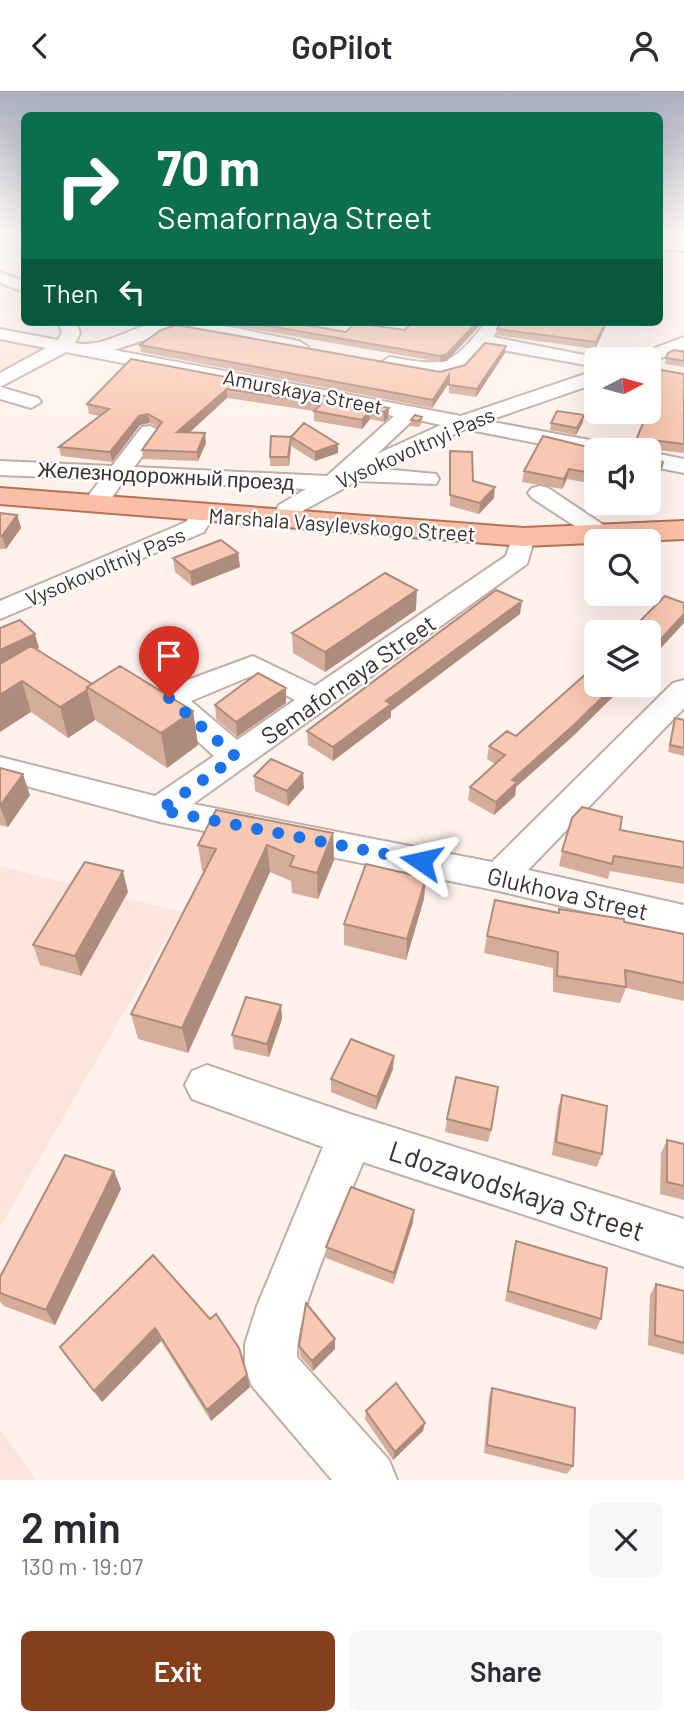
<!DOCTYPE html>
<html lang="en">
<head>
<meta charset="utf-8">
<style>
	:root { --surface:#fff; --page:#f7f7f7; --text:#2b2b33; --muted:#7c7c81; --accent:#863f1d }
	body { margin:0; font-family:Barlow,sans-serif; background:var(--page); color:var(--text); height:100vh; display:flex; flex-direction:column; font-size:26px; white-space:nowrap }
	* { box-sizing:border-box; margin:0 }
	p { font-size:23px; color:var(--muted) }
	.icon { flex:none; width:38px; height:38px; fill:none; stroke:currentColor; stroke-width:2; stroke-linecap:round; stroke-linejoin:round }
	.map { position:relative; height:1389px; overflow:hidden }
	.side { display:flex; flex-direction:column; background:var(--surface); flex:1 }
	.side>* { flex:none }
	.hud { position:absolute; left:21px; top:21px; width:642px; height:214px; border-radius:10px; box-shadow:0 7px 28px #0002; background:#0b6e4f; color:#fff; overflow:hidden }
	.needle { width:46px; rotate:84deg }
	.controls { position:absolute; left:584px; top:256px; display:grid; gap:14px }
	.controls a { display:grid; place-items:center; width:77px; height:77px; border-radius:10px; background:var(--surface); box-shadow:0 7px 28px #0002; font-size:35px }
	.pin { position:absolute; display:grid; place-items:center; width:60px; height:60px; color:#fff; margin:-72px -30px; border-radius:50% 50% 50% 0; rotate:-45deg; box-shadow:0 0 7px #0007 }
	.pin .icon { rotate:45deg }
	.me { position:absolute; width:77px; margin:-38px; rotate:281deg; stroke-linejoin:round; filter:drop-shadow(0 0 5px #0008) }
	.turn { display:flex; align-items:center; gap:24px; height:147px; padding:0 21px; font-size:32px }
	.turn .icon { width:91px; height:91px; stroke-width:2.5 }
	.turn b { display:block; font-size:49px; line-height:60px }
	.then { display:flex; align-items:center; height:66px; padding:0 21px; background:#0003; gap:14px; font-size:26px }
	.round { display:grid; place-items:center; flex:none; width:74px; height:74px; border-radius:10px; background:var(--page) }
	.summary { display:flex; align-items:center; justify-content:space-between; height:119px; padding:0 21px }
	h1 { font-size:42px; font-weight:600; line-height:52px }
	.action { display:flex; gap:14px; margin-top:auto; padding:14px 21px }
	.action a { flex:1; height:80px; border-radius:10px; background:var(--accent); color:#fff; font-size:28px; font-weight:600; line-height:80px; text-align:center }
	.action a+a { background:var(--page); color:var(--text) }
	header { display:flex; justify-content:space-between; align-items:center; height:91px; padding:0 21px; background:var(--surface); font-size:32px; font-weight:600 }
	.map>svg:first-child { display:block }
</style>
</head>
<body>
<header><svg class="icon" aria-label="back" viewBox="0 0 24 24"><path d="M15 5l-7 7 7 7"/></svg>GoPilot<svg class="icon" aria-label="person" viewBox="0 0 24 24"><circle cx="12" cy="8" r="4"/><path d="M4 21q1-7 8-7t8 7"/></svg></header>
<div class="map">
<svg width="684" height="1389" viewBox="0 0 684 1389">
	<rect width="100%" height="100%" fill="#fff2ed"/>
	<path fill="#fce5db" d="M0 247 52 255 0 285Z
		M0 775 182 821 0 1136Z
		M0 1338 36 1389H0Z"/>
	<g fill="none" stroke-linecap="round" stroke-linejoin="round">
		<defs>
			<path id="minor" d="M660 150H684V160L660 158Z
				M0 181 24 190V201L0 192Z
				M58 231H76L80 242 75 252C107 258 132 233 164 231 209 228 255 242 299 250L308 256 306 260 299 262 178 238 114 259 461 325 597 279V292L487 330 606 352 617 359H597V364L465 338 382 378 436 383 439 388 436 393 357 390 297 423 292 433H274L271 428 279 414 306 398 124 389C113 404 106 423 86 418L82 413 101 388 0 384V370L112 375 142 336 150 335 161 341 134 376 327 385 394 325 66 261 0 296V282L46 257 0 248V238L58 249 62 242ZM414 328 441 334 377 363Z
				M486 231H504L493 246 605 268H597V276L485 256C463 283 439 287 406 281 397 279 386 279 380 272L390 266C445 276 451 276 486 231Z
				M684 246V258L649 272V268H634L636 264Z
				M0 296 38 307 41 311 31 317 0 308Z
				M649 361 684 368V382L649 375Z
				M540 395 548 397 620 445 617 450H598L532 407 528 402 532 397Z
				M203 415 212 417 215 422 204 441 0 528V510L186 431 194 417Z
				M523 439 532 441 535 446 527 473 193 713 492 771 673 592 684 589V617L528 779 684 814V844L499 800 160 731 0 688V666L155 705 214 665 158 614 154 607 158 600 253 565 315 595 506 465 514 441ZM251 585 295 609 237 649 191 610Z
				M207 974 350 1023 684 1128V1176L363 1071C344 1119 296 1218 297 1266L389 1369 397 1389H332L252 1295 245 1276V1253L257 1215 323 1056 192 1008 185 994 192 980Z"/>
			<path id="major" d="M0 397 523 437 684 430V448L523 455 0 413Z"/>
		</defs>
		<use href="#minor" stroke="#c1aea6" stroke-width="4"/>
		<use href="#major" stroke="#b47356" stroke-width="4"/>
		<use href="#minor" fill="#fff" fill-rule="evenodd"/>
		<use href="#major" fill="#fac0a7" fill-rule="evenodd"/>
	</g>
	<path fill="#d6ac9a" d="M112 231H154L141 235Z
		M212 231H288L346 241 405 239 447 270 440 271Z
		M606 231 605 237 595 258 496 244 497 238Z
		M140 254 440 281 505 262 476 306 449 302V292L432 317 141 261Z
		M684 261V276L665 273 666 267Z
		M131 268 389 317 388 327 384 331 370 328 362 338 314 330V320L227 307 189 342H205L206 352 198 370 143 368 142 359 158 337 150 332 140 334 112 371 61 365 59 356 100 325 89 323 87 313Z
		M649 277 684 283V362L650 358Z
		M422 326V332L419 336 410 335 411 329Z
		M583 331 576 344 550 339 551 332Z
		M291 346 338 362 315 370 291 355 289 375H270V366Z
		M597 359V390L595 393 567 388 562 398 522 391 524 380Z
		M450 360 473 390 494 407 479 423 450 415Z
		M649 366 663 371 657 390 649 389Z
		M0 422 17 424 21 437 6 458H0Z
		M238 462 240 476 192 495 175 481 173 467Z
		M597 466V487L589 484 592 470Z
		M416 519 325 581 293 562 292 542Z
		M520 523 391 620V626L333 670 308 654 307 640Z
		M0 537 39 557 37 558 92 593 193 620 198 654 167 677 95 629 68 647 31 621Z
		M597 593H626L572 646 516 696 515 705 494 724 468 709 470 696 495 673 487 668 489 655 516 645Z
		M286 612 237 646 216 628 215 614Z
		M675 627 684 629V665L668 661Z
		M0 677 30 704 8 736 0 734Z
		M254 685 304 697 288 715 255 700Z
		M620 739 684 751V793L610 780 608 788 559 775 562 760Z
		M333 742 334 769 318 808 292 802 291 790 270 781 188 962 138 948 131 923 204 781 202 780 198 754Z
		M128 801 81 885 40 874 33 854Z
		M424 808 406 869 344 854V833Z
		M559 818 684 843V910L626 897 620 912 553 901V877L484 862 487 845 558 822Z
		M281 914 282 928 269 966 234 958 232 944Z
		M393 978 376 1019 331 1001V988Z
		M562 1004 602 1063 597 1076 552 1064 558 1017Z
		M447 1028 491 1039 488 1051 445 1041Z
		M667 1049 684 1053V1109L660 1103 661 1062Z
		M114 1080 121 1098 55 1234 4 1215 0 1210V1186Z
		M413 1131 393 1193 326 1167V1156Z
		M516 1150 601 1228 596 1239 505 1210 513 1162Z
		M153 1164 250 1296 211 1330 161 1250 102 1311 68 1268 60 1256Z
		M656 1193 684 1200V1264L648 1254 650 1204Z
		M335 1248V1258L313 1280 300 1265 299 1255Z
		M492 1297 573 1375 567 1383 484 1362 489 1306Z
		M366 1320 423 1340 393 1369 365 1328Z"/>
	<path fill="#ae8c7d" d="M140 231H154L141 235Z
		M477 231H483L447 270 440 271V265Z
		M606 231 605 237 595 258 596 251Z
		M506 255 505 262 476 306 477 298Z
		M449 284V292L432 317 433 309Z
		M227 298V307L179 351 177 341Z
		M389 317 388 327 384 331V321Z
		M370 319V328L362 338V329Z
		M148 323 150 332 140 334 112 371 110 361 139 325Z
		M584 324 583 331 576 344 577 337Z
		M205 342 206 352 198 370 197 361Z
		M291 346V355L289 375 288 366Z
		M338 353V362L315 370V361Z
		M569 378 567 388 562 398 564 388Z
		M495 396 494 407 479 423 480 412Z
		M17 424 21 437 6 458 2 445Z
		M238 462 240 476 192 495 190 481Z
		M417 499 416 519 325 581V561Z
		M522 510 520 523 391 620V626L333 670V656L386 610Z
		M684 523V532L649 570V561Z
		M35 543 39 557 0 576V559Z
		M22 590 31 621 0 641V604Z
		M616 593H626L572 646 516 696 515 705 494 724 496 711 512 689Z
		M286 597V612L237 646 236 631Z
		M87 599 95 629 68 647 60 616Z
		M193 620 198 654 167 677 161 642Z
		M303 682 304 697 288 715 287 700Z
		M23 683 30 704 8 736 0 715Z
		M333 742 334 769 318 808 317 782Z
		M267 754 270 781 188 962 182 937Z
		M123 780 128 801 81 885 75 865Z
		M426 787 424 808 406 869 407 848Z
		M281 914 282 928 269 966 267 953Z
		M394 965 393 978 376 1019 377 1006Z
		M114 1080 121 1098 55 1234 46 1219Z
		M414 1119 413 1131 393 1193 394 1182Z
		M155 1237 161 1250 102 1311 94 1300Z
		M335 1248V1258L313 1280 312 1270Z
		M247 1284 250 1296 211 1330 207 1319Z
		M425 1332 423 1340 393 1369 395 1361Z"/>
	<path fill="#f9c8b3" stroke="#ae8c7d" stroke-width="2" d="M247 231H288L346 241 355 232 405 239 412 231H477L447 263 440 265Z
		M501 231H606L596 251 497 238Z
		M177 234 440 281 465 274 485 252 506 255 477 298 449 294V284L433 309 140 254 161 239Z
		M674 259 684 261V270L666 267 668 262Z
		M131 268 389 317 384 321 370 319 362 329 314 320 321 313 316 312 227 298 177 341 205 342 197 361 142 359 162 331 148 323 139 325 110 361 59 356 109 318 87 313Z
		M649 277 684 283V353L652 349 648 352 649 359H632L648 320H649L653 309H649Z
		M557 320 584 324 577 337 551 332Z
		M415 324 422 326 419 330 411 329Z
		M304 332 338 353 315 361 291 346 288 366H270L271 345 291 346Z
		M543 345 600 359H597V383L569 378 564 388 524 380Z
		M450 360 472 361 473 390 495 396 480 412 450 404Z
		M649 366 663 371 660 381 649 379Z
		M0 422 17 424 2 445H0Z
		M221 449 238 462 190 481 173 467Z
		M385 482 417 499 325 561 292 542Z
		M496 499 522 510 386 610 391 613 333 656 307 640Z
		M665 505 684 512V523L649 561V541H629Z
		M20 529 35 543 0 559V537Z
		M31 555 92 593 87 596V599L60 616 22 590 0 604V573Z
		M597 573V593H616L575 633 512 689 517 691 496 711 470 696 505 664 489 655 507 640 516 645Z
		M120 575 193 620 161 642 87 596Z
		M258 582 286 597 236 631 215 614Z
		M675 627 684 629V657L670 654Z
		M271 668 303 682 287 700 254 685Z
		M0 677 23 683 0 715Z
		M582 716 622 726 620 739 684 751V777L614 765 612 773 562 760 572 727Z
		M216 719 333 742 317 782 290 775 294 765 267 754 182 937 131 923 216 758 198 754Z
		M85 771 123 780 75 865 33 854Z
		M366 773 426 787 407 848 344 833Z
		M495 809 559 822V818L624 828V831L684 843V892L625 879 626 896 557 885 558 861 487 845Z
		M246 906 281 914 267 953 232 944Z
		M351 948 394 965 377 1006 331 988Z
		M456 986 498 996 491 1039 447 1028Z
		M562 1004 607 1015 602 1063 556 1051Z
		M667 1049 684 1053V1095L667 1091Z
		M65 1064 114 1080 46 1219 0 1202V1186Z
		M351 1096 414 1119 394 1182 326 1156Z
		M516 1150 607 1177 601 1228 508 1200Z
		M153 1164 210 1228 216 1223 239 1257 247 1284 207 1319 155 1237 94 1300 60 1256Z
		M656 1193 684 1200V1252L655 1244Z
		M306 1212 335 1248 312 1270 299 1255Z
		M396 1292 425 1332 395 1361 366 1320Z
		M492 1297 575 1317 573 1375 487 1354Z"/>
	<linearGradient id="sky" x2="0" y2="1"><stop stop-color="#abadbf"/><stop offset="0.42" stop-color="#fff9f7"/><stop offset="1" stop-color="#fff9f7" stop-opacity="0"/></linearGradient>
	<rect width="684" height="338" fill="url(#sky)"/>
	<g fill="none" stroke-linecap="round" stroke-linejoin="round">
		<path stroke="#1a73e8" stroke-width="12" stroke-dasharray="0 21.6" d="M169 607 236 666 160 719 421 770"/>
	</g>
	<g text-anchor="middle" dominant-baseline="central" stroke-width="5" stroke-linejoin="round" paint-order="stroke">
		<g font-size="21" fill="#39312e" stroke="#fff">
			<text transform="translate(303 300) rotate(11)">Amurskaya Street</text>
			<text transform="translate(415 356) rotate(-24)">Vysokovoltnyi Pass</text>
			<text transform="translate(166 384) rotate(3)">Железнодорожный проезд</text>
			<text transform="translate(342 433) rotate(4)">Marshala Vasylevskogo Street</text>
			<text transform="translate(105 475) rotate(-23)">Vysokovoltniy Pass</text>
		</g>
		<g font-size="24" fill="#39312e" stroke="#fff">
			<text transform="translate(348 588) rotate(-35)">Semafornaya Street</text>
			<text transform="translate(568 802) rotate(13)">Glukhova Street</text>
		</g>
		<g font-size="28" fill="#39312e" stroke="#fff">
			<text transform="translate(517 1099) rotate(18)">Ldozavodskaya Street</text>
		</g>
	</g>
</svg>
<div class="controls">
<a><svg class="needle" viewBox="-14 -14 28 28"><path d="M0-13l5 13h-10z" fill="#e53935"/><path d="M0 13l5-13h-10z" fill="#7c7c81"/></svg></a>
<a><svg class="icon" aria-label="sound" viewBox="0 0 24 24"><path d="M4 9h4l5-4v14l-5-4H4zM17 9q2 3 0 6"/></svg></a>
<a><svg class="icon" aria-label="search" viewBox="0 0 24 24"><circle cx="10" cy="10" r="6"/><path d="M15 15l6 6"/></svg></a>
<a><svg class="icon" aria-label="layers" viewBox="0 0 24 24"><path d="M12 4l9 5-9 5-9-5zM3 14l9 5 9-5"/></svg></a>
</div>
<div class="pin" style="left:169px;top:607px;background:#d93025"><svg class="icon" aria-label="arrive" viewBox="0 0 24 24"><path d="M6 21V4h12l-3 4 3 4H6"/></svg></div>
<svg class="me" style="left:421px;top:770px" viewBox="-20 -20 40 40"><path d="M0-17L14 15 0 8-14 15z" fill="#1a73e8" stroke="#fff" stroke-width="4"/></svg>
<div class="hud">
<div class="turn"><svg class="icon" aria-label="right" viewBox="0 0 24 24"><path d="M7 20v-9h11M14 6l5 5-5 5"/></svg><div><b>70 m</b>Semafornaya Street</div></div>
<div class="then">Then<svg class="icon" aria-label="left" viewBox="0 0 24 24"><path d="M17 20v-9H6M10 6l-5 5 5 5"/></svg></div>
</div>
</div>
<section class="side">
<div class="summary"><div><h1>2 min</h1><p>130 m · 19:07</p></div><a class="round"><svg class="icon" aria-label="close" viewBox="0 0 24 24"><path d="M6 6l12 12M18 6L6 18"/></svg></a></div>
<div class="action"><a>Exit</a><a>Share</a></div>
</section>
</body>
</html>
